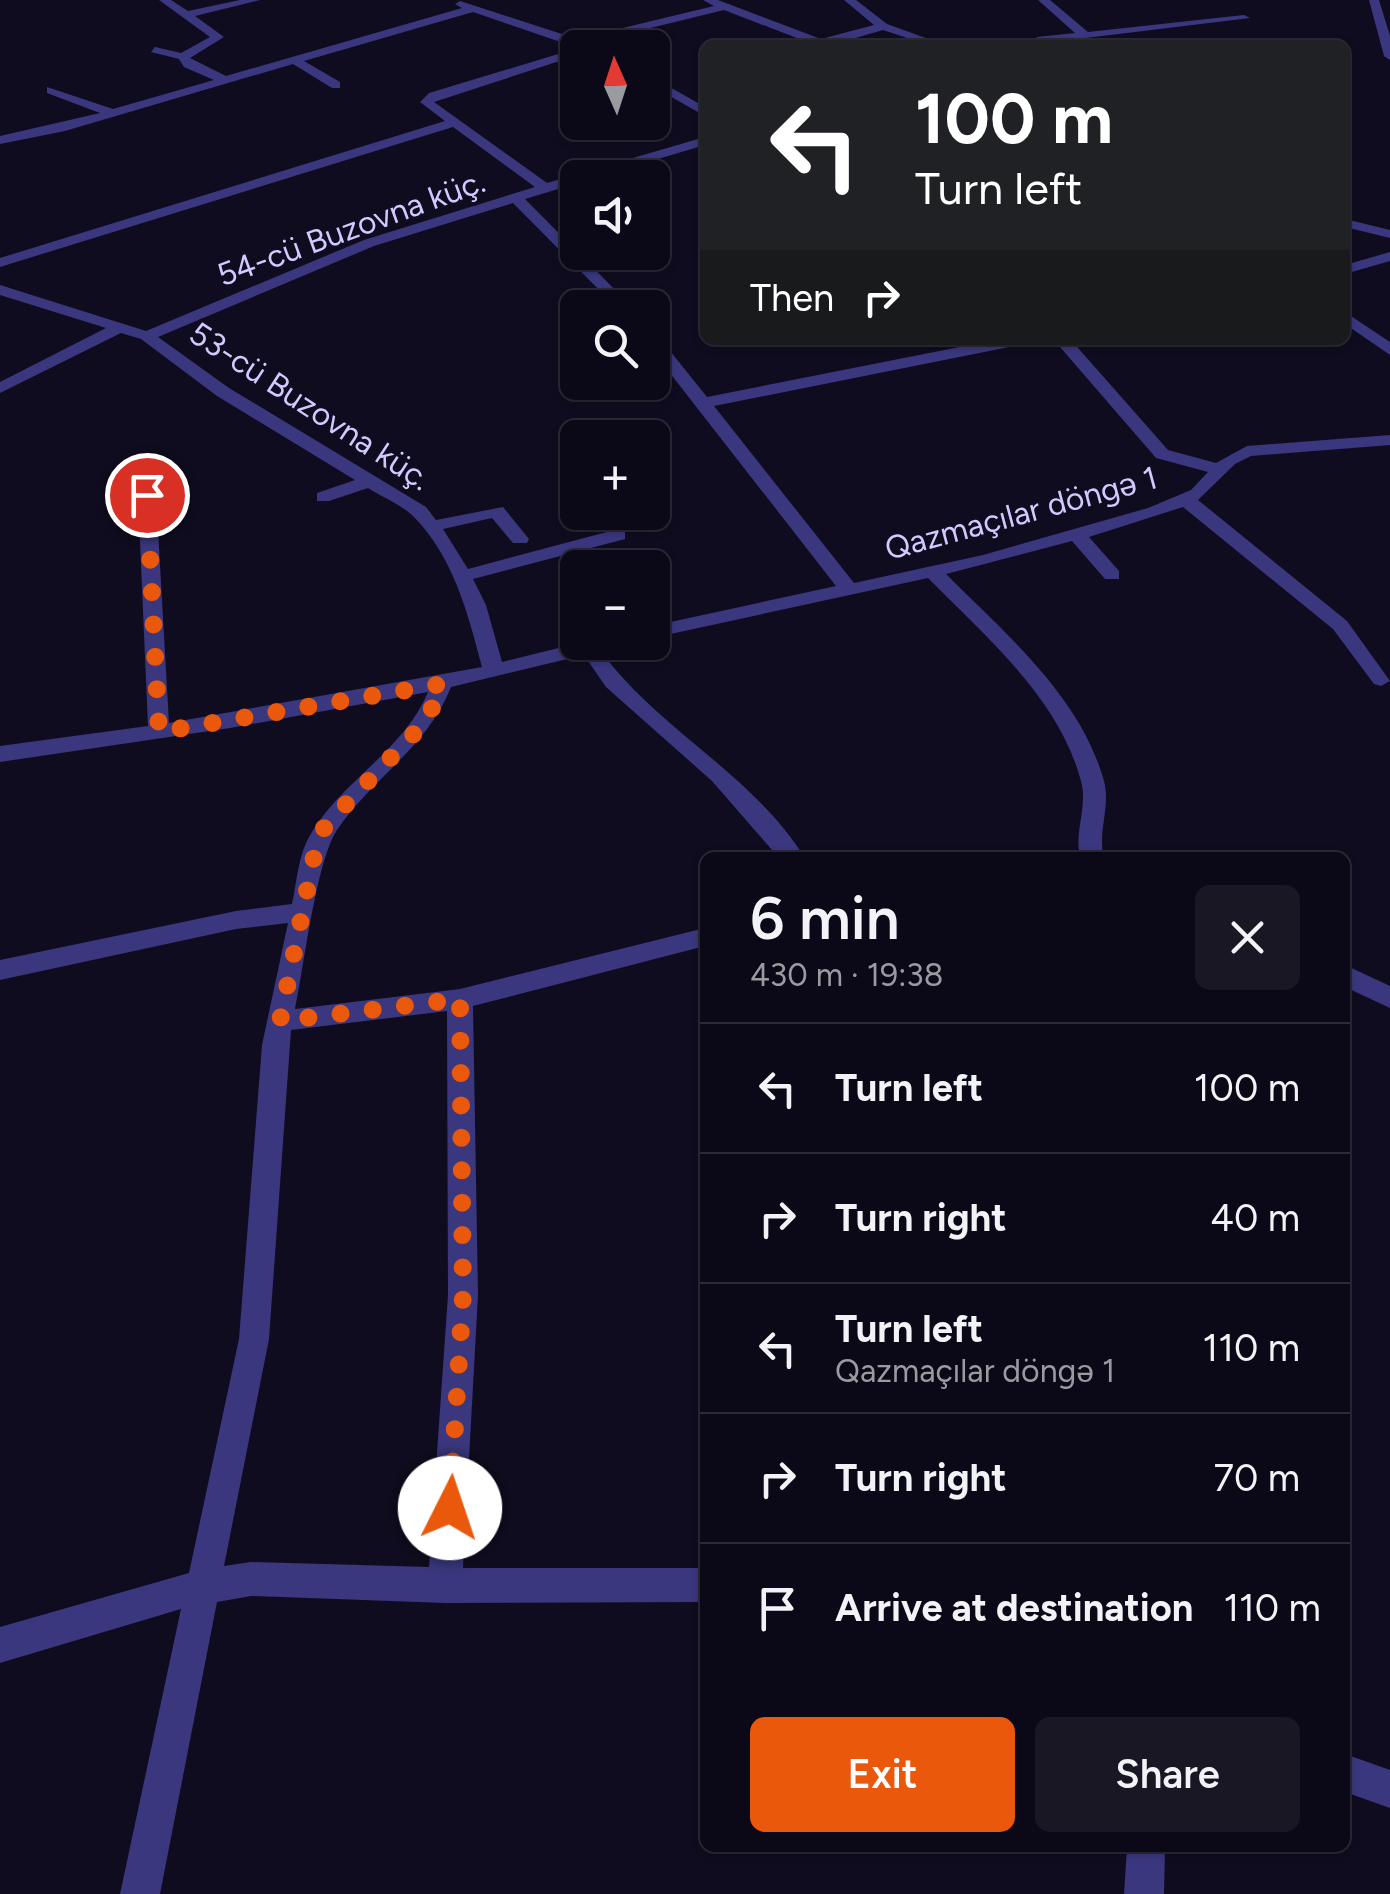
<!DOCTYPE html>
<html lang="en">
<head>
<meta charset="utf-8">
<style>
	:root { --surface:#0b0917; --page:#191724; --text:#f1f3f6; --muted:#9a9aa1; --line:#2b2a36; --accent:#ea580c }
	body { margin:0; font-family:Figtree,sans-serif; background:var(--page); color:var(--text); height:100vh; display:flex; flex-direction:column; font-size:38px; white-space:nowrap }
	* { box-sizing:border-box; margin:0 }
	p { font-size:32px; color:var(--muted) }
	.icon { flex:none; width:55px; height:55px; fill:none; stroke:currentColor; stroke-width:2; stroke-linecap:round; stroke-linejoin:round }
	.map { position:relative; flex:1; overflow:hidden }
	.drawer { position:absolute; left:700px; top:852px; width:650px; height:1000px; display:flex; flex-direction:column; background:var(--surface); border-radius:15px; box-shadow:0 2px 8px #0004,0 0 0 2px var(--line) }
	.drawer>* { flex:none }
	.guide { position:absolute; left:700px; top:40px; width:650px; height:305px; border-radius:15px; box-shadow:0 2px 8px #0004,0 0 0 2px var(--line); background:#202124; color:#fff; overflow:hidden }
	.needle { width:65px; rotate:357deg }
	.tools { position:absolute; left:560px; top:30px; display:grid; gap:20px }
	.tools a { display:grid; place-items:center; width:110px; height:110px; border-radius:15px; background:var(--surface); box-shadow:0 2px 8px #0004,0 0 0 2px var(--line); font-size:50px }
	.pin { position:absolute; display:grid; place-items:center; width:85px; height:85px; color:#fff; margin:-42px; border:5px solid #fff; border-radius:50%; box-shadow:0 2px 10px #0007 }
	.me { position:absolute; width:110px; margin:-55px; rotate:4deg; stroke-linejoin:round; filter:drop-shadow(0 0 8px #0008) }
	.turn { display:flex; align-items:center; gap:35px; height:210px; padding:0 50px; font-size:45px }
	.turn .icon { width:130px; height:130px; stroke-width:2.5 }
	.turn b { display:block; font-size:70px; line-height:85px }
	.then { display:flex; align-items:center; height:95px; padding:0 50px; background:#0003; gap:20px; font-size:38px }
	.round { display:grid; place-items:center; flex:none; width:105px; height:105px; border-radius:15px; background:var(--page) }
	.headline { display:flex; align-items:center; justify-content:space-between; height:170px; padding:0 50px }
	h1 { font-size:60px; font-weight:600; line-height:75px }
	.action { display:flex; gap:20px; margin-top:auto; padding:20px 50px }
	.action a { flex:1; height:115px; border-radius:15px; background:var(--accent); color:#fff; font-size:40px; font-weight:600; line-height:115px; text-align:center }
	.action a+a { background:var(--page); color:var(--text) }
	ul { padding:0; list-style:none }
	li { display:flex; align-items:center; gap:30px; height:130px; padding:0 50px; border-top:2px solid var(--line) }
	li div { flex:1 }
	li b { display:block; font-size:38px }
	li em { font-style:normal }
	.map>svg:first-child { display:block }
</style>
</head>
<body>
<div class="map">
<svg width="1390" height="1894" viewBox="0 0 1390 1894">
	<rect width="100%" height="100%" fill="#0f0c1f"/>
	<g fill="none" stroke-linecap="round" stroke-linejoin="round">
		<path fill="#3a377e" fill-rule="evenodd" d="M159 0H171L188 11 240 0H260L195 16 224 37 190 58 226 76 462 8 455 4 460 1 577 39 714 6 703 0H718L821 39 874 25 844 0H856L887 24 945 45H928L883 30 831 45H815L724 10 589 43 593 48H578L473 12 304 61 340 82V88H332L293 64 65 131 0 144V136L100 113 47 93V87L113 109 214 80 184 67 179 59 151 52 155 47 181 53 210 37Z
			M1038 0H1050L1088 32 1244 15 1250 18 1028 45 1037 37 1075 33Z
			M1369 0H1379L1390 36V60L1384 56Z
			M578 48V55L434 102 547 183 705 137V145L594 178H578V183L525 199 633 308H617L513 203 374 246 158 337 229 388 426 507 436 520 503 507 529 539 527 543H513L492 518 443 529 468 569 618 529 625 531V539L473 579 486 605 502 662 583 642H620L601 651C657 729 753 774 805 858H779L712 781 606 687 584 655 451 687C427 748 372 778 337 830 316 862 304 967 295 1009L460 989 705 928V946L473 1006 478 1295 463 1568H705V1602L445 1603 251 1596 217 1602 160 1894H120L181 1609 0 1663V1627L189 1573 239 1339 262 1045 288 923 236 929 0 980V960L236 911 292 904C296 885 298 861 306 843 335 784 403 753 428 692L230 728 0 762V746L148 726 138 495 147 490 156 495 169 723 482 667C468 614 454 558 414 517 402 505 382 497 368 488L329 501H317V493L355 480 217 396 141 339 121 333 0 393V382L106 328 0 295V285L146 331 364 240 535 187 453 127 0 267V258L445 121 420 102 429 93ZM447 1011 448 1295 429 1567 251 1562 224 1566 269 1339 291 1030Z
			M652 77 705 107V116L652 86Z
			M1345 219 1390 230V238L1345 227Z
			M1390 252V261L1345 274V265Z
			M1345 312 1390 342V355L1345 324Z
			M652 334 658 336 707 397 995 340H1027L1019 345 714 406 854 583 983 555 1148 508 1191 490 1208 472 1156 458 1054 340H1071L1168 450 1216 463 1247 446 1390 435V445L1251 456 1235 464 1198 500 1347 621 1390 681 1381 686 1374 684 1333 629 1183 507 1089 537 1119 571V579H1105L1072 541 946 574C1006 634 1081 697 1104 781 1111 807 1097 832 1104 858H1080C1074 831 1088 806 1081 781 1059 698 986 637 928 578L652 638V626L836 586 652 350Z
			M1345 965 1390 986V1008L1345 987Z
			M1345 1754 1390 1770V1808L1345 1792Z
			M1127 1848H1165L1164 1894H1124Z"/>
	</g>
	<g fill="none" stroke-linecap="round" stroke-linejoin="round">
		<path stroke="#ea580c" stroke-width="18" stroke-dasharray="0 32.4" d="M147 495 159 732 442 684 427 720 325 826 316 847 280 1021 460 999 463 1295 450 1508"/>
	</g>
	<g text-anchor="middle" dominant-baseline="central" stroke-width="8" stroke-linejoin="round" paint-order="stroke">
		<g font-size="32" fill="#d0caff" stroke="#0f0c1f">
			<text transform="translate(351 228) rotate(-20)">54-cü Buzovna küç.</text>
			<text transform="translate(310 406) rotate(33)">53-cü Buzovna küç.</text>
			<text transform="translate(1021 513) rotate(-15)">Qazmaçılar döngə 1</text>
		</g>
	</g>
</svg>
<div class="tools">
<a><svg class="needle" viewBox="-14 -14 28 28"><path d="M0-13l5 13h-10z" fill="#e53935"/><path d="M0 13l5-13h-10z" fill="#9a9aa1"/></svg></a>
<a><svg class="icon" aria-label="sound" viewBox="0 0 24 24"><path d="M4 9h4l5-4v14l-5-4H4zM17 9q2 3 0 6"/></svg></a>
<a><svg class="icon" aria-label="search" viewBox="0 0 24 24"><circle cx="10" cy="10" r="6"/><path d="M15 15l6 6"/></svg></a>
<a>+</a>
<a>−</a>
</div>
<div class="pin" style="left:147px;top:495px;background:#d93025"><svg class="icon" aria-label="arrive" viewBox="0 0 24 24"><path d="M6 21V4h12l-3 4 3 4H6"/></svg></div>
<svg class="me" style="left:450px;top:1508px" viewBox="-20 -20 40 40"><circle r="19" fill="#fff"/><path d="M0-13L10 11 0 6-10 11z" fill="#ea580c"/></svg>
<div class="guide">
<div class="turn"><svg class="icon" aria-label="left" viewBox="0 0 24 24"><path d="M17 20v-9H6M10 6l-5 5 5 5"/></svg><div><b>100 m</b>Turn left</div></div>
<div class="then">Then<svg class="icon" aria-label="right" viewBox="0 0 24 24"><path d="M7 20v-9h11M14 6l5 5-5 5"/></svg></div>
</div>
<section class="drawer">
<div class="headline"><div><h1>6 min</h1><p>430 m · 19:38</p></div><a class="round"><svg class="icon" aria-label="close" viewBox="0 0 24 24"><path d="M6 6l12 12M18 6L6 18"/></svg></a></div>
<ul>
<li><svg class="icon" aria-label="left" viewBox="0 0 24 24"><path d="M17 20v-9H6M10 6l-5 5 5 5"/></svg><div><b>Turn left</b></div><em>100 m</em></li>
<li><svg class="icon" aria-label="right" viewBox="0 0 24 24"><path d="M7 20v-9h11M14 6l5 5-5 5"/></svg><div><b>Turn right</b></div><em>40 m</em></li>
<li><svg class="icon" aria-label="left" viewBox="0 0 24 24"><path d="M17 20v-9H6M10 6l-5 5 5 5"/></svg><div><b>Turn left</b><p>Qazmaçılar döngə 1</p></div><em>110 m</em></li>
<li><svg class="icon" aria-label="right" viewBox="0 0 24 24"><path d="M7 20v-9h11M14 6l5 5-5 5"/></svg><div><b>Turn right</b></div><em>70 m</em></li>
<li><svg class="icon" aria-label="arrive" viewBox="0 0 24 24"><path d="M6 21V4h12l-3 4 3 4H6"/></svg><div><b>Arrive at destination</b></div><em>110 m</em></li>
</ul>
<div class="action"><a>Exit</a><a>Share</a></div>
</section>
</div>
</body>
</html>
